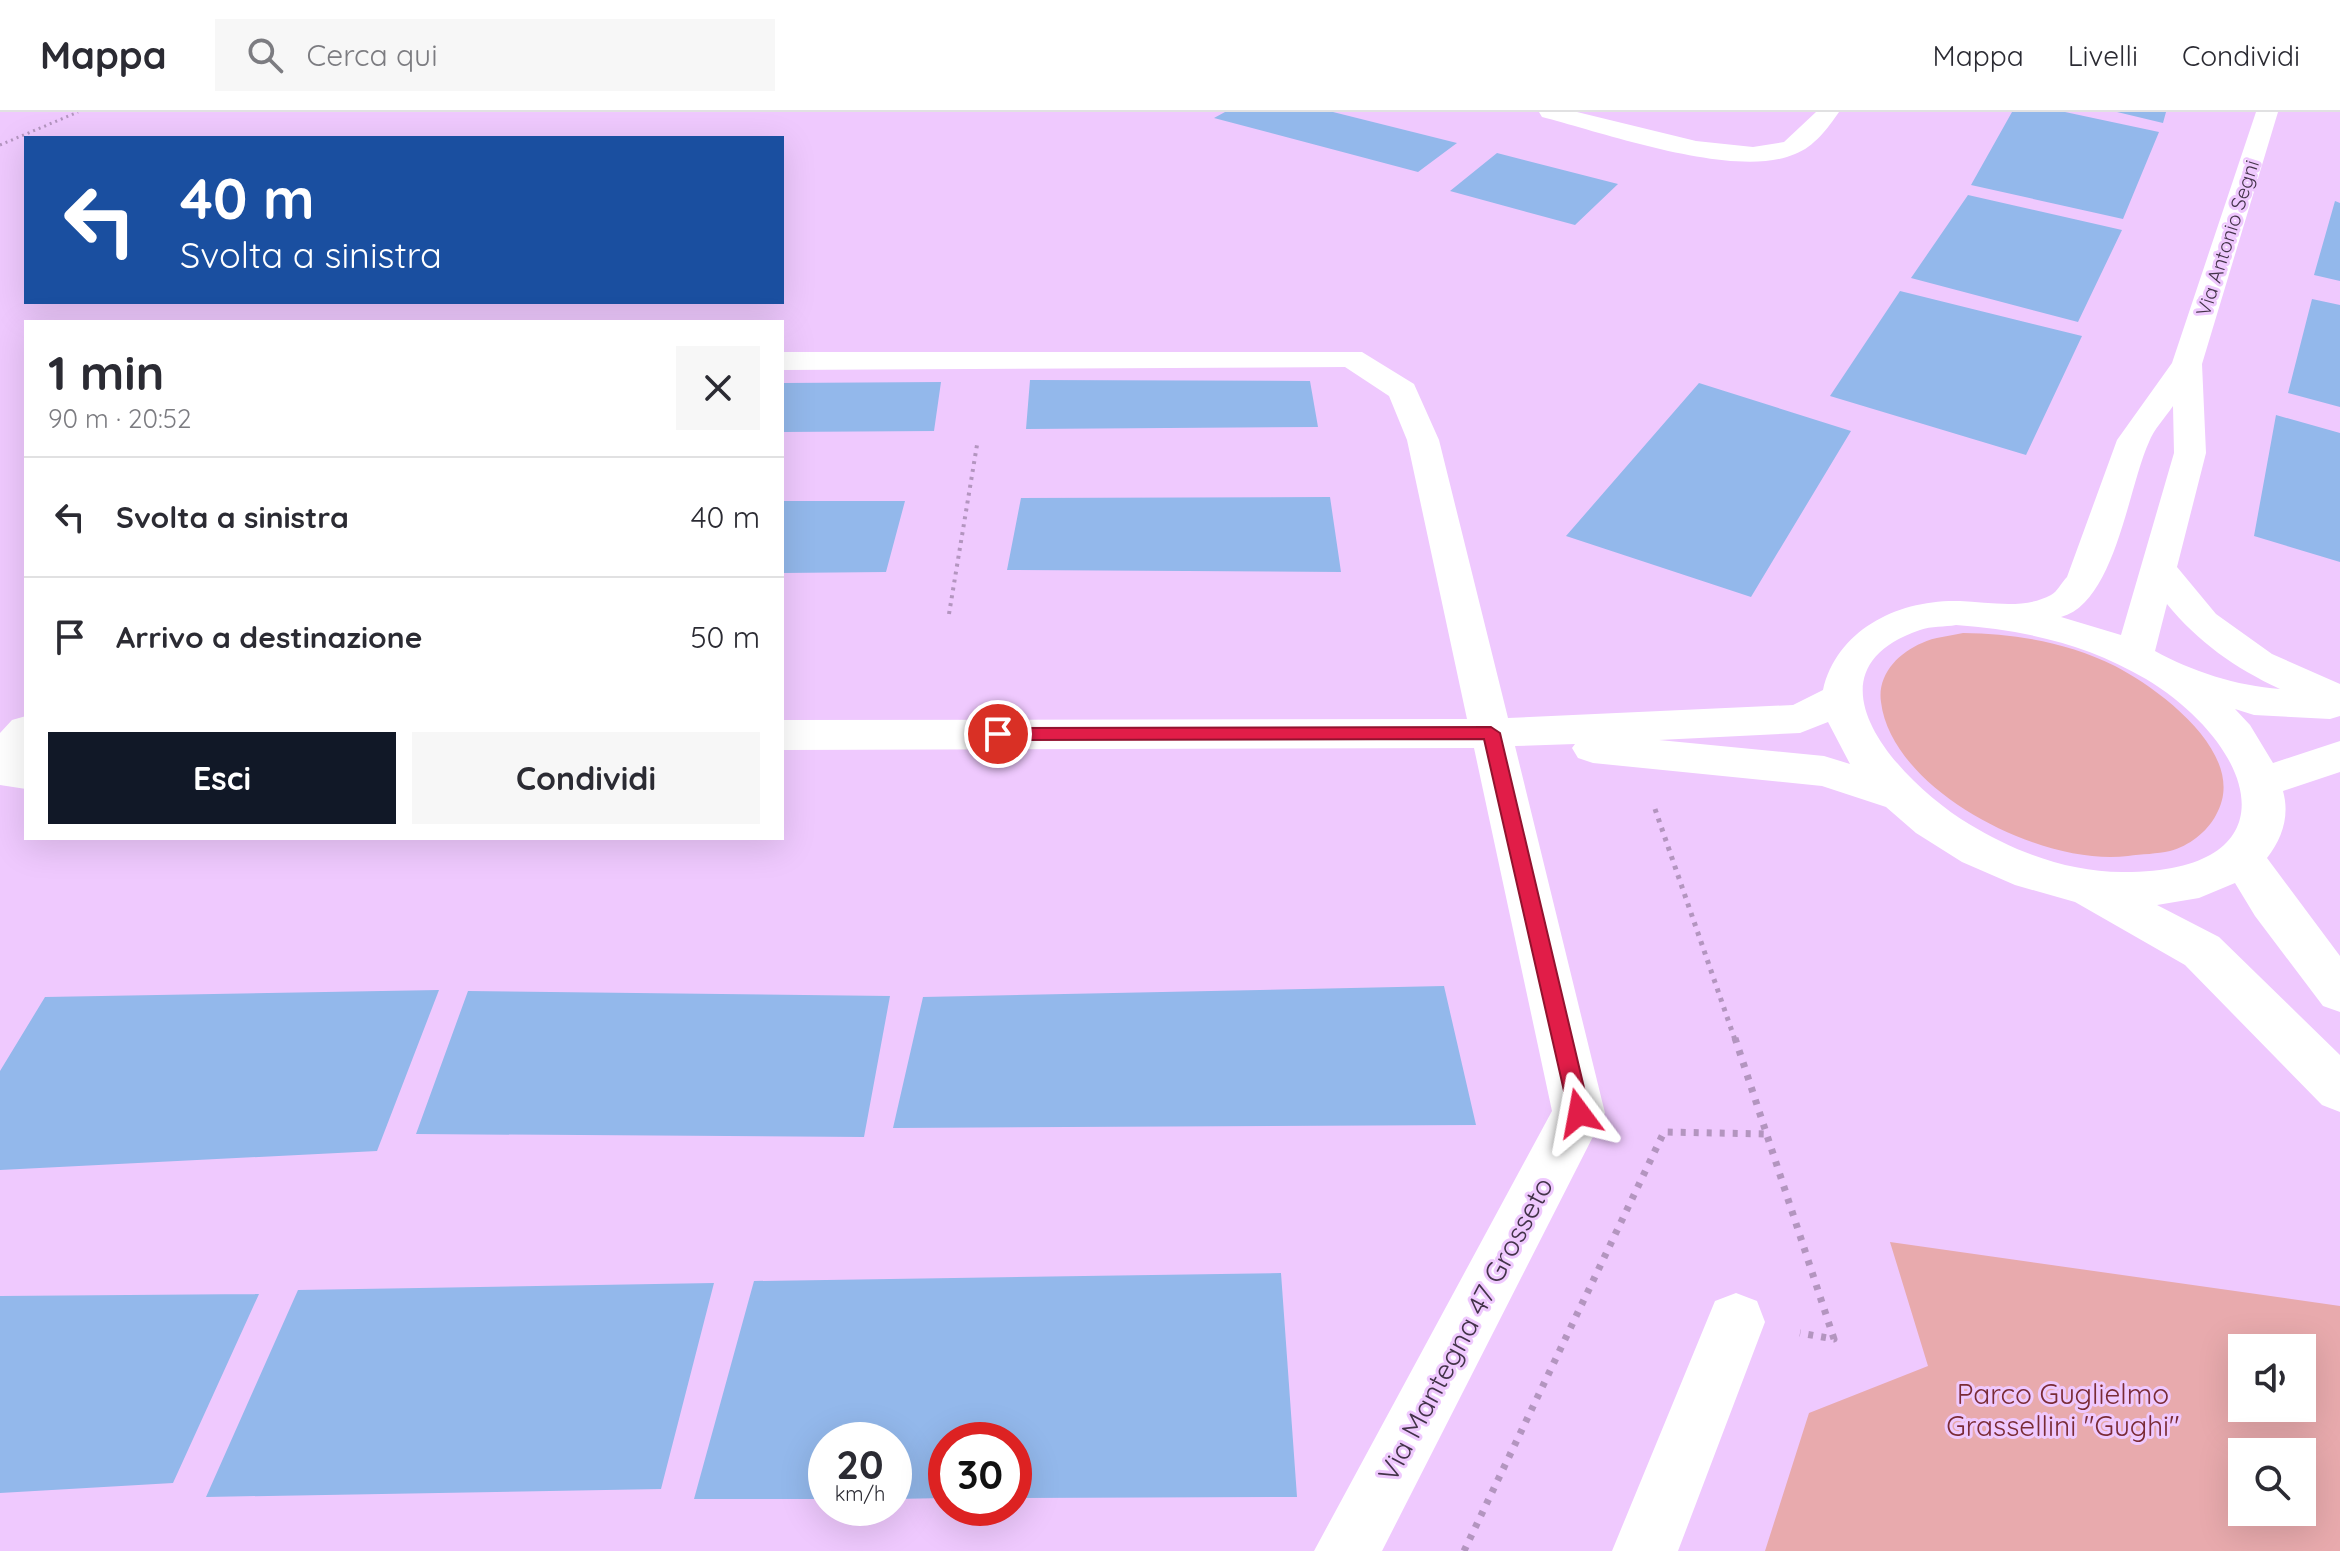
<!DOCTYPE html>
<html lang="it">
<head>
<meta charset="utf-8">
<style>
	:root { --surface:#fff; --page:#f7f7f7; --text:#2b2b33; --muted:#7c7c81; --line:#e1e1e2; --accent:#111827 }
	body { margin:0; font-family:Quicksand,sans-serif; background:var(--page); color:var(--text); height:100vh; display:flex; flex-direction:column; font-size:30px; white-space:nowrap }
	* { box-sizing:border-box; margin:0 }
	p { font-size:26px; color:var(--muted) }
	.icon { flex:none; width:44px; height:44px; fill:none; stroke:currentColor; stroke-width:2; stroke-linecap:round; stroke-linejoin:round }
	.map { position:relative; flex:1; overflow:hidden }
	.panel { position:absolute; left:24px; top:208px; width:760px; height:520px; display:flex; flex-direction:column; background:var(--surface); border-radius:0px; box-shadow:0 8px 32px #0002 }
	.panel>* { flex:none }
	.guide { position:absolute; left:24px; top:24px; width:760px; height:168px; border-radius:0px; box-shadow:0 8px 32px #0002; background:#1a4fa0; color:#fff; overflow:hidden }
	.buttons { position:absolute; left:2228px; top:1222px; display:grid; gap:16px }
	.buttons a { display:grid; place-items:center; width:88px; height:88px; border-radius:0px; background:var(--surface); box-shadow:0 8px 32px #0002; font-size:40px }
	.speed { position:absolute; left:808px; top:1310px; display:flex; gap:16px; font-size:40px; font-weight:700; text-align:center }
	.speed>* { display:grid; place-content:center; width:104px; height:104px; border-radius:50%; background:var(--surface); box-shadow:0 8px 32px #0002; line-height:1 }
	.speed small { font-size:20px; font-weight:400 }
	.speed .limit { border:12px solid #d22; background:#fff; color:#111 }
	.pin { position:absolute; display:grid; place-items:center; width:68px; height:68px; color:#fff; margin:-34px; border:4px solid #fff; border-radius:50%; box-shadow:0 2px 8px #0007 }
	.me { position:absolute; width:88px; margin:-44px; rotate:347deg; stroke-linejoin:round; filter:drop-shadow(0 0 6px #0008) }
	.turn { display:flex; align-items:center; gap:28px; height:168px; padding:0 24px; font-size:36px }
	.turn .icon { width:104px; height:104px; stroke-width:2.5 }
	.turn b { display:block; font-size:56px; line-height:68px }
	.round { display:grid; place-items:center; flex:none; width:84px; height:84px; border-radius:0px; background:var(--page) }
	.headline { display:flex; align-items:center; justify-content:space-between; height:136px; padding:0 24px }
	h1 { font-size:48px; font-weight:700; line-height:60px }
	.button { display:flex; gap:16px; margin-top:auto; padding:16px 24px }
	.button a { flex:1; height:92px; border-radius:0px; background:var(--accent); color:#fff; font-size:32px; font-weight:700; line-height:92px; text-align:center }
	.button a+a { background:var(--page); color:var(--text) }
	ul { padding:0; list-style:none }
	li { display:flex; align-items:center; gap:24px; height:120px; padding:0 24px; border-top:2px solid var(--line) }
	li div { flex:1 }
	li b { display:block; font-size:30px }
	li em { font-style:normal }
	header { display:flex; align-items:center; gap:48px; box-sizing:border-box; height:112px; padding:0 40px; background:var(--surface); border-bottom:2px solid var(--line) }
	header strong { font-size:38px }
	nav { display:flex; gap:44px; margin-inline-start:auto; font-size:28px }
	.search { width:560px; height:72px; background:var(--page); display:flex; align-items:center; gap:20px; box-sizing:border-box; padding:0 28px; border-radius:0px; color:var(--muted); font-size:30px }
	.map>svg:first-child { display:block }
</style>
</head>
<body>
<header>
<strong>Mappa</strong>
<div class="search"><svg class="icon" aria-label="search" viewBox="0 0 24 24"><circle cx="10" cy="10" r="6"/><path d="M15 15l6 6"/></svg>Cerca qui</div>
<nav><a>Mappa</a><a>Livelli</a><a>Condividi</a></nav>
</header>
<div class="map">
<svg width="2340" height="1439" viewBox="0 0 2340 1439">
	<rect width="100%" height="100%" fill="#efc9fe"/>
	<path fill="#e8aaad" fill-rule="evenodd" d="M1963 521C2016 522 2067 530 2115 554 2161 578 2250 644 2216 703 2207 720 2189 734 2170 739 2157 742 2142 742 2128 744 2044 755 1892 680 1881 590 1877 563 1898 541 1922 531 1934 525 1950 524 1963 521Z
		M1890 1130 2340 1194V1439H1765L1809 1301 1928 1254ZM2242 1236H2302V1296H2242ZM2242 1340H2302V1400H2242Z"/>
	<path fill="#93b8eb" d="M1225 0H1333L1457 31 1418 60 1214 6Z
		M2012 0H2065L2159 20 2123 107 1971 73Z
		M2117 0H2166L2163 11Z
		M1497 41 1618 72 1575 113 1450 79Z
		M1968 83 2122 118 2078 210 1911 166Z
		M2335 89 2340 91V169L2314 163Z
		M1900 179 2082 224 2026 343 1830 284Z
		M2312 187 2340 193V295L2288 281Z
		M1030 268 1310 269 1318 315 1026 317Z
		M941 270 934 319 782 320V271Z
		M1699 271 1851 319 1751 485 1566 424Z
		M2276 303 2340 321V450L2254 424Z
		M1330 385 1341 460 1007 458 1021 386Z
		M782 389H905L886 460 782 461Z
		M1444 874 1476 1013 893 1016 923 885Z
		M439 878 377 1039 0 1058V959L45 885Z
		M468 879 890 884 864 1025 416 1022Z
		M1281 1161 1297 1385 1014 1386V1328H946V1386L894 1387V1328H826V1387H694L754 1169Z
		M714 1171 661 1377 206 1385 298 1178Z
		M259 1182 173 1371 0 1381V1184Z"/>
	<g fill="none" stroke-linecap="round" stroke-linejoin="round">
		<path stroke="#b395bf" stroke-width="3" stroke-dasharray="2 4" stroke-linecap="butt" d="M0 33 78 0"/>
		<path stroke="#b395bf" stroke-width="4" stroke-dasharray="3 5" stroke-linecap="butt" d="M949 502 977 333"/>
		<path stroke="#b395bf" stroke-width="5" stroke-dasharray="4 6" stroke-linecap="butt" d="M1655 697 1735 928"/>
		<path stroke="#b395bf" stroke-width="7" stroke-dasharray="5 8" stroke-linecap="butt" d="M1735 926 1834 1227 1800 1221
			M1464 1439 1664 1020 1768 1022"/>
		<path fill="#fff" fill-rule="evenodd" d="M1539 0H1577L1696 29 1753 35 1784 30 1816 0H1839C1828 16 1814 35 1795 42 1736 68 1605 21 1542 5Z
			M2256 0H2278L2202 252 2206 341 2177 455 2216 502 2272 542 2340 572V604L2330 607 2254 603 2235 597 2250 613 2273 651 2340 629V660L2283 679C2290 704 2282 727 2267 746L2340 844V900L2323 894 2255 804 2235 771 2199 786 2157 793 2219 825 2340 943V1000L2322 993 2185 853 2075 790 2015 773 1962 750 1916 721 1886 695 1822 674 1593 651 1578 646 1572 636 1575 632 1515 634 1605 1001 1382 1439H1314L1552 999 1474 636 782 638V608L1467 607 1407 328 1389 284 1345 255 782 258V240H1362L1414 272 1439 328 1508 606 1793 593 1823 578C1837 517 1899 487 1960 489 1989 490 2023 498 2051 483 2057 480 2062 470 2067 465L2117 328 2172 251ZM2173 294 2174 341 2121 523 2061 505C2115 491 2128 376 2149 330 2154 317 2165 306 2173 294ZM2167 492C2198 530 2235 556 2280 577 2237 574 2191 559 2155 539ZM1956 513C2024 518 2087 532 2146 567 2258 635 2297 761 2122 760 2068 760 2015 740 1969 712 1904 673 1795 561 1920 518 1931 514 1945 515 1956 513ZM1828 610 1850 652 1824 644 1659 628 1800 621Z
			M26 604V677L0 673V621L12 608Z
			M1736 1181 1757 1189 1765 1210 1678 1439H1612L1715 1189Z"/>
	</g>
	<path fill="#e11d48" stroke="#92132f" stroke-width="2" d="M1491 615 1500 621 1590 1001 1587 1008 1579 1011 1572 1008 1569 1001 1484 627 998 628 989 622 998 616Z"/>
	<g text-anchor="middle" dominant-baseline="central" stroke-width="6" stroke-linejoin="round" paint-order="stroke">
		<g font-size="20" fill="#433349" stroke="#efc9fe">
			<text transform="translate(2227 126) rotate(-72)">Via Antonio Segni</text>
		</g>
		<g font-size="28" fill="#433349" stroke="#efc9fe">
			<text transform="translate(1465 1217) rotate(-62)">Via Mantegna 47 Grosseto</text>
		</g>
		<g font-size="28" fill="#7a2b35" stroke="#efc9fe">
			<text x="2063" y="1281">Parco Guglielmo<tspan x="2063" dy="32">Grassellini "Gughi"</tspan></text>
		</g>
	</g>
</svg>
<div class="buttons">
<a><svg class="icon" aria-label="sound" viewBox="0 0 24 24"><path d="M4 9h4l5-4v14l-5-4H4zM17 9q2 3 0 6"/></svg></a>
<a><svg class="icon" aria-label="search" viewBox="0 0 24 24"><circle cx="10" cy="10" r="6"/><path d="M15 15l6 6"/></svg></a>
</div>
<div class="speed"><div>20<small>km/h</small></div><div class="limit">30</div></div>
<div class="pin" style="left:998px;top:622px;background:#d93025"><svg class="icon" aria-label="arrive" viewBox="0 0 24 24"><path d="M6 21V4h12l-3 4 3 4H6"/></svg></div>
<svg class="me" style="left:1579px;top:1001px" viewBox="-20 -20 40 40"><path d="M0-17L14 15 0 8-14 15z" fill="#e11d48" stroke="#fff" stroke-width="4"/></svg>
<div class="guide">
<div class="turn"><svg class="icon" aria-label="left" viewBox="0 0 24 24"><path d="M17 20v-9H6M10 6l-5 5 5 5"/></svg><div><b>40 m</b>Svolta a sinistra</div></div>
</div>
<section class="panel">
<div class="headline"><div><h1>1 min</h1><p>90 m · 20:52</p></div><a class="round"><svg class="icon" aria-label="close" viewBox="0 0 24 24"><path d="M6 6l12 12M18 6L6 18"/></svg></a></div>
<ul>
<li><svg class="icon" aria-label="left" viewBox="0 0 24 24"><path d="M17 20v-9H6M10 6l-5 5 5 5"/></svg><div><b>Svolta a sinistra</b></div><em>40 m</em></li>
<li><svg class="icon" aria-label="arrive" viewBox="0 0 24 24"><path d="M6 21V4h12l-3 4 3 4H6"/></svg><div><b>Arrivo a destinazione</b></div><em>50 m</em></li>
</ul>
<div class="button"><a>Esci</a><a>Condividi</a></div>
</section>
</div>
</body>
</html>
